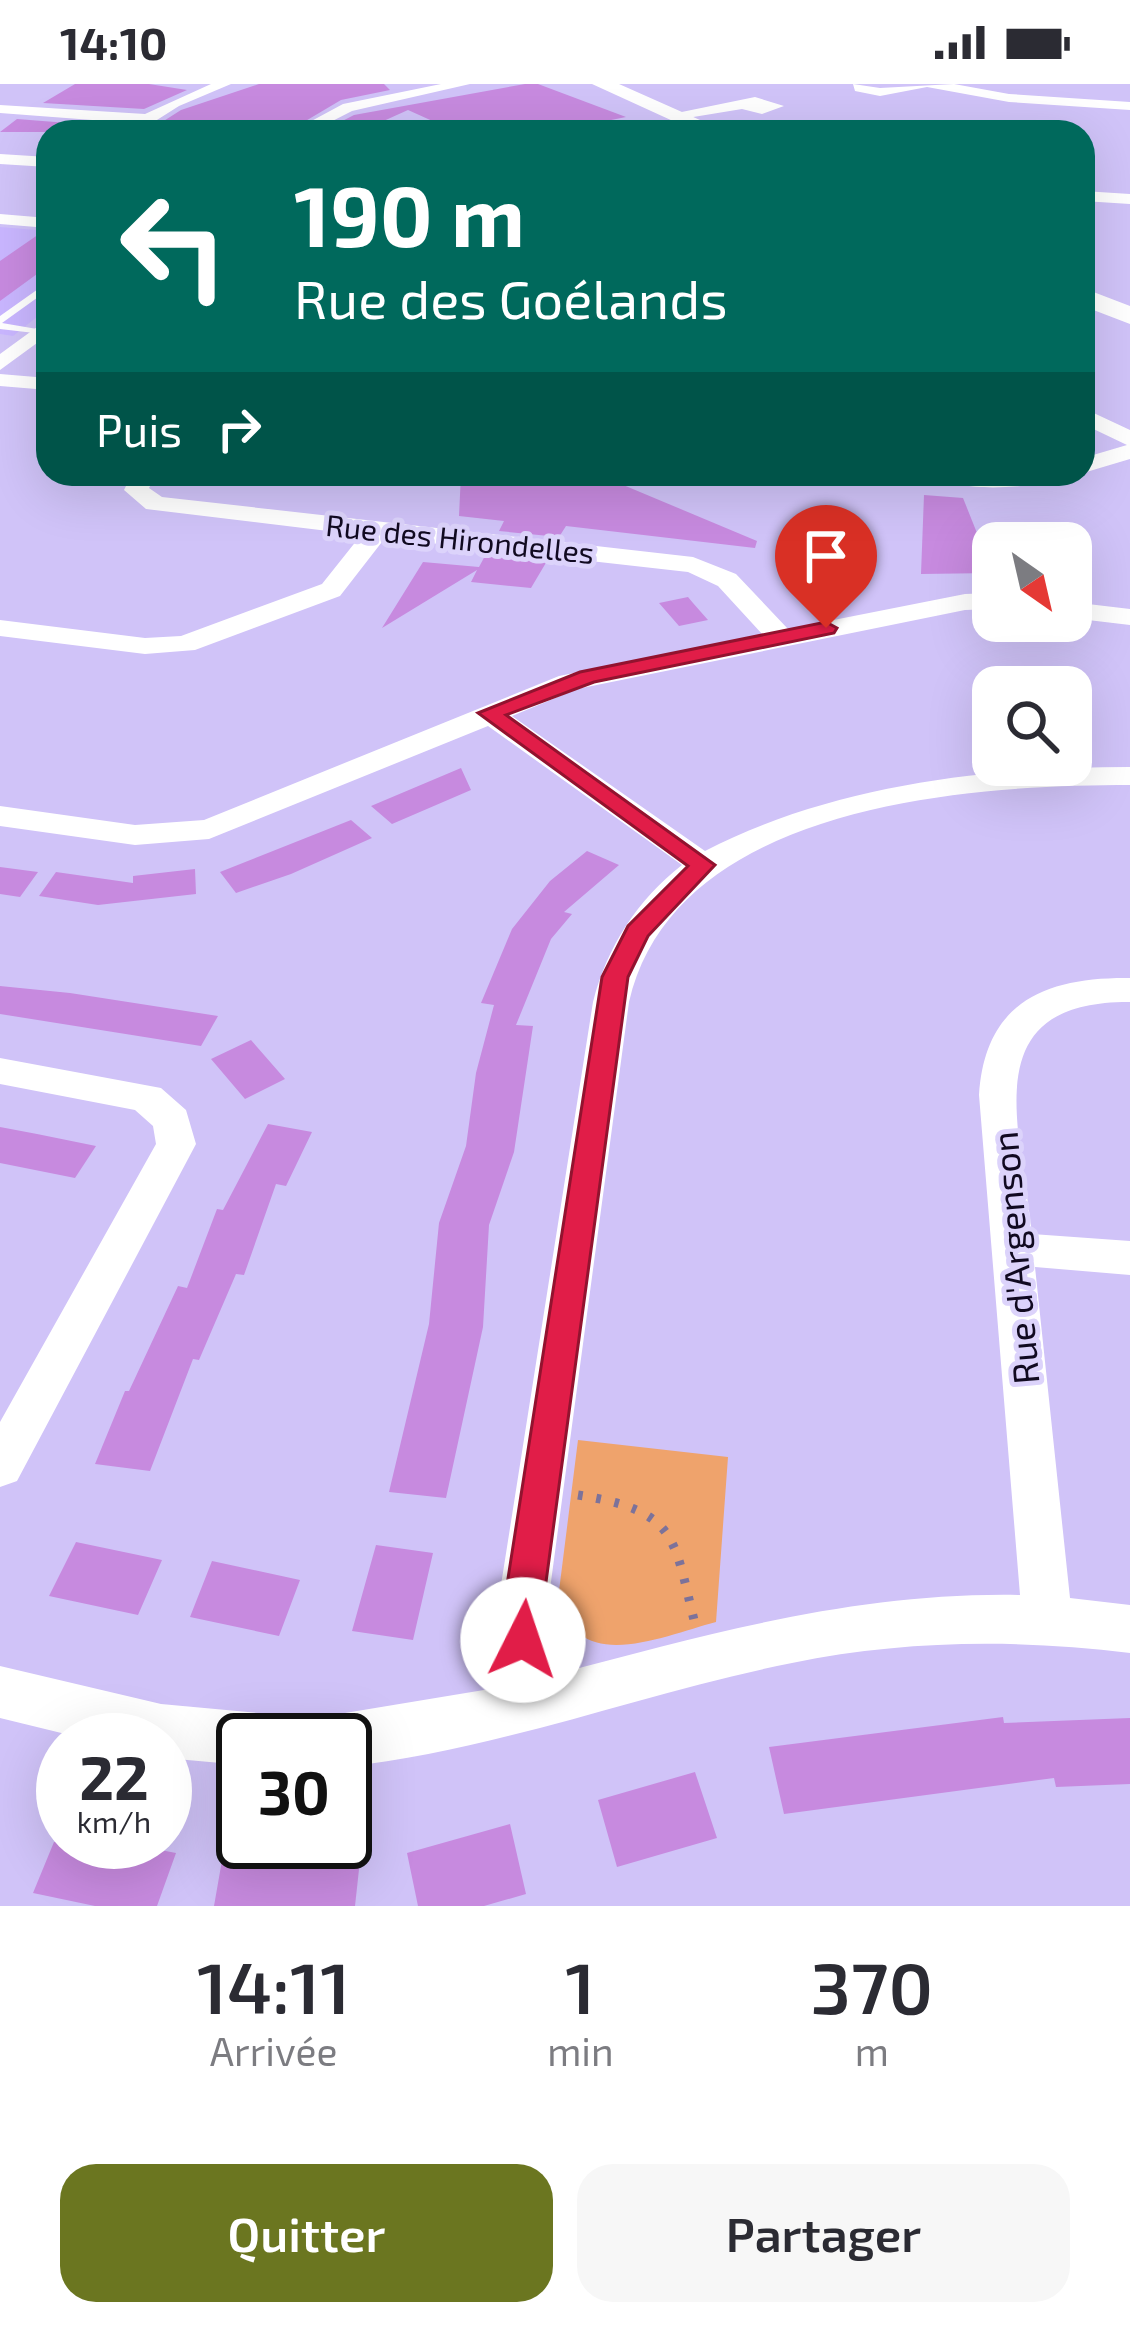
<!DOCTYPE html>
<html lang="fr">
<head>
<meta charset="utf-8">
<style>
	:root { --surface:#fff; --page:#f7f7f7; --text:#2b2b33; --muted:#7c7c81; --accent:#6b7620 }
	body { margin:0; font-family:"Exo 2",sans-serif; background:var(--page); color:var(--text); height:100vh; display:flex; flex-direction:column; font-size:45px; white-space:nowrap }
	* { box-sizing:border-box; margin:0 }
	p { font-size:39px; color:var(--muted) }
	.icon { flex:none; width:66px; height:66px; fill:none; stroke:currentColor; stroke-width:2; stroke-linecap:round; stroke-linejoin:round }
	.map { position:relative; height:1822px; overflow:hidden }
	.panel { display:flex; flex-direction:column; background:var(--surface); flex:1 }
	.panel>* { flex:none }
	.banner { position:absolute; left:36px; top:36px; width:1059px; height:366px; border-radius:36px; box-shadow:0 12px 48px #0002; background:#00695c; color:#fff; overflow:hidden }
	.needle { width:78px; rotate:146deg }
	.controls { position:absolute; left:972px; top:438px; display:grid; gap:24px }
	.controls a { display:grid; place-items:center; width:120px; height:120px; border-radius:24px; background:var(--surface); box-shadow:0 12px 48px #0002; font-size:60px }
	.speed { position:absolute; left:36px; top:1629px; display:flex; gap:24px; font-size:60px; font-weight:700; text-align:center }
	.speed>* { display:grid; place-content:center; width:156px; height:156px; border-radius:50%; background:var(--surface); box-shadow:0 12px 48px #0002; line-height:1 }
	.speed small { font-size:30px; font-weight:400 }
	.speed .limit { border:6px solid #111; border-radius:18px; background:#fff; color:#111 }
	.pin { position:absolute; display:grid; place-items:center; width:102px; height:102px; color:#fff; margin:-123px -51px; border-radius:50% 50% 50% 0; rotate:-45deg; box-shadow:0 0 12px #0007 }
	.pin .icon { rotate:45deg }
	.me { position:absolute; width:132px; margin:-66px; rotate:4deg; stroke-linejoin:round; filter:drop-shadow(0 0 9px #0008) }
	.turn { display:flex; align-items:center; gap:42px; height:252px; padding:0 60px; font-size:54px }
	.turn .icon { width:156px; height:156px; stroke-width:2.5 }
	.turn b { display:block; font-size:84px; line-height:102px }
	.then { display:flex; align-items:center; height:114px; padding:0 60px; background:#0003; gap:24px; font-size:45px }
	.eta { display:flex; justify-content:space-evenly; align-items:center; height:204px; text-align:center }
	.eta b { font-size:72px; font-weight:600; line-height:84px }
	.action { display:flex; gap:24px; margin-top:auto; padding:24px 60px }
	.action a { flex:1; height:138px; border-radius:36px; background:var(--accent); color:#fff; font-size:48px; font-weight:600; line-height:138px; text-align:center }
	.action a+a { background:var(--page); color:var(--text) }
	.status { display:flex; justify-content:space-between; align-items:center; height:84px; padding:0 60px; background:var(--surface); direction:ltr }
	.status svg { height:33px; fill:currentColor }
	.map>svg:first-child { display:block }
</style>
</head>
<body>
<div class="status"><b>14:10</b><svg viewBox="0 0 49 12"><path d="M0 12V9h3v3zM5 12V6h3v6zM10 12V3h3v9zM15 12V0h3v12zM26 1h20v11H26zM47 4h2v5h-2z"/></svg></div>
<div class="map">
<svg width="1130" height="1822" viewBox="0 0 1130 1822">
	<rect width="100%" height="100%" fill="#d0c3f8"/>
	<path fill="#c9b6ff" d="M0 143 48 147V224L13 252 0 250Z"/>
	<path fill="#efa36c" d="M578 1356 728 1373 716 1538C663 1552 570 1595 559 1507Z"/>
	<path fill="#c78adf" d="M75 0H149L187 6 144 25 43 19Z
		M259 0H384L390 6 341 16 287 48 148 47 181 26Z
		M525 0H538L626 33 557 47 500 42 457 48 408 26 359 48H321L354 31Z
		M17 35 119 43 98 48H0Z
		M42 148H48V182L0 217V177Z
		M461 390H597L757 457 755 464 566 442 559 453 499 447 504 437 459 432Z
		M924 411 963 414 993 489 921 490Z
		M486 470 547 477 531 504 471 498 477 486 382 544 423 478 479 483Z
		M688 513 693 519 708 536 679 542 659 519Z
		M461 684 471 706 392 740 371 722Z
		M351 736 372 754 291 790 236 809 220 788Z
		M587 767 619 781 564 828 572 830 551 855 516 941 533 942 514 1068 489 1141 483 1243 446 1414 389 1408 429 1240 439 1139 466 1062 476 989 494 921 481 919 512 845 550 797Z
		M0 783 38 788 20 813 0 810Z
		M195 785 196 810 98 821 39 812 56 788 133 799V792Z
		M0 902 70 909 218 932 201 962 0 930Z
		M251 956 285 995 245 1015 211 975Z
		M268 1040 312 1048 286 1102 276 1100 244 1191 236 1190 199 1276 193 1275 150 1387 95 1380 125 1307H129L178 1202 187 1204 217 1125 223 1126Z
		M0 1043 37 1050 96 1062 75 1094 0 1079Z
		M76 1458 162 1476 138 1531 49 1512Z
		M376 1461 433 1469 413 1556 352 1547Z
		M212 1477 300 1496 279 1552 190 1533Z
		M1003 1633 1004 1639 1130 1634V1700L1056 1703 1054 1694 784 1730 769 1663Z
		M695 1688 717 1754 617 1783 598 1716Z
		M510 1740 526 1810 484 1822H418L407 1769Z
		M54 1758H119L176 1769 157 1822H95L33 1809Z
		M224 1765 361 1767 355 1822H214Z"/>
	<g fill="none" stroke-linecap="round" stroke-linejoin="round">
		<path stroke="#7c729a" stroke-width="3" stroke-dasharray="1.5 4.5" stroke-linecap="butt" d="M187 38 275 45"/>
		<path stroke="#7c729a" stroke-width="9" stroke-dasharray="4.5 14" stroke-linecap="butt" d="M578 1411C678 1427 673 1452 695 1540"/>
		<path fill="#fff" fill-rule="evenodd" d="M48 198V206L2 239 43 246V250L0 245V232Z"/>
		<path fill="#fff" fill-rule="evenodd" d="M211 0H231L179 22 138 48H119L132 39 0 29V21L145 30Z
			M441 0H470L352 27 311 48H291L343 20Z
			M853 0 880 4 954 0 1009 10 1130 18V26L1009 18 927 3 880 12 855 7Z
			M755 13 784 22 762 30 742 25 675 36 667 31Z
			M1016 38 1021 40V46L984 48Z
			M0 70 48 73V83L0 80Z
			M1083 107 1130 110V120L1083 117Z
			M0 130 48 134V144L0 140Z
			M48 235V251L0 286V270Z
			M0 290 48 294V306L0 302Z
			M1083 324 1130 346V375L1083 389V374L1127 361 1083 340Z
			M132 390H156L149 404 162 413 693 473 736 490 788 545 965 510 993 509V525L965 526 577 605 512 632 705 767C833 701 987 683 1130 683V701C965 701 674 721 629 918L548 1520 550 1566 557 1590C711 1549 859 1508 1020 1511L979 1011C985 918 1045 893 1130 894V918C973 917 1021 1043 1032 1150L1130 1157V1191L1035 1183 1070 1514 1130 1521V1569C1017 1555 904 1556 792 1579 641 1609 499 1666 345 1683V1656H318L326 1637 345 1629 508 1602 498 1566V1520L593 918C607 863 637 816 682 781L488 642 209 755 135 761 0 742V722L135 741 204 736 559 592 763 551 718 502 688 488 385 454 340 512 195 566 145 570 0 552V536L145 554 181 552 322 500 361 451 146 425 124 406Z
			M934 390H1068L1064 395C1032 403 960 411 934 390Z
			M1071 518 1130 525V541L1071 534Z
			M0 974 161 1004 186 1026 196 1060 17 1397 0 1403V1338L156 1060 153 1042 135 1026 0 1000Z
			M0 1582 161 1620 258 1629 277 1637 285 1656H243V1681L165 1674V1656H90L0 1634Z"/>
		<path fill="#fff" fill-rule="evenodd" d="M592 0H619L727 48H697Z
			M1083 204 1130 222V240L1083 222Z"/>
	</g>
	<path fill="#e11d48" stroke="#92132f" stroke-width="3" d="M826 538 837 544 834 549 594 598 506 631 715 781 648 852 628 893 543 1520 542 1556 537 1569 523 1575 509 1569 503 1556 504 1520 602 893 628 842 688 782 478 629 580 588Z"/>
	<g text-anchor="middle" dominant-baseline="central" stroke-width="10" stroke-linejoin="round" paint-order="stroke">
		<g font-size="30" fill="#110a21" stroke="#dcd3fb">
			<text transform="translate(460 454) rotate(6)">Rue des Hirondelles</text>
		</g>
		<g font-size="36" fill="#110a21" stroke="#dcd3fb">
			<text transform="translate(1014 1174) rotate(-95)">Rue d'Argenson</text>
		</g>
	</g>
</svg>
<div class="controls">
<a><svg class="needle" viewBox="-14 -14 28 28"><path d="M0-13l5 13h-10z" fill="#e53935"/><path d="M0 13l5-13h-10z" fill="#7c7c81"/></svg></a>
<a><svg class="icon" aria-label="search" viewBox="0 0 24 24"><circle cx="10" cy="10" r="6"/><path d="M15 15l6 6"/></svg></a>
</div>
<div class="speed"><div>22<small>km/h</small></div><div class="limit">30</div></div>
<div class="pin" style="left:826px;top:544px;background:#d93025"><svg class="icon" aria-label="arrive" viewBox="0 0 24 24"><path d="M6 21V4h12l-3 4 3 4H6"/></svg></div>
<svg class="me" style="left:523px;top:1556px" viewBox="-20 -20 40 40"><circle r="19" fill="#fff"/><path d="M0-13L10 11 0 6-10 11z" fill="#e11d48"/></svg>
<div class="banner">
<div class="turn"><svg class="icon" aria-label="left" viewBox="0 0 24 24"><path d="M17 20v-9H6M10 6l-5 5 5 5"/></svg><div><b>190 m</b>Rue des Goélands</div></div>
<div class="then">Puis<svg class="icon" aria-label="right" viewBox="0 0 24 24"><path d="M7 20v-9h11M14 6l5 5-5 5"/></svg></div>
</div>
</div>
<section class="panel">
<div class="eta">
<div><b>14:11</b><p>Arrivée</p></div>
<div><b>1</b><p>min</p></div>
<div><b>370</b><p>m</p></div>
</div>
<div class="action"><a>Quitter</a><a>Partager</a></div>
</section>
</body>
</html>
